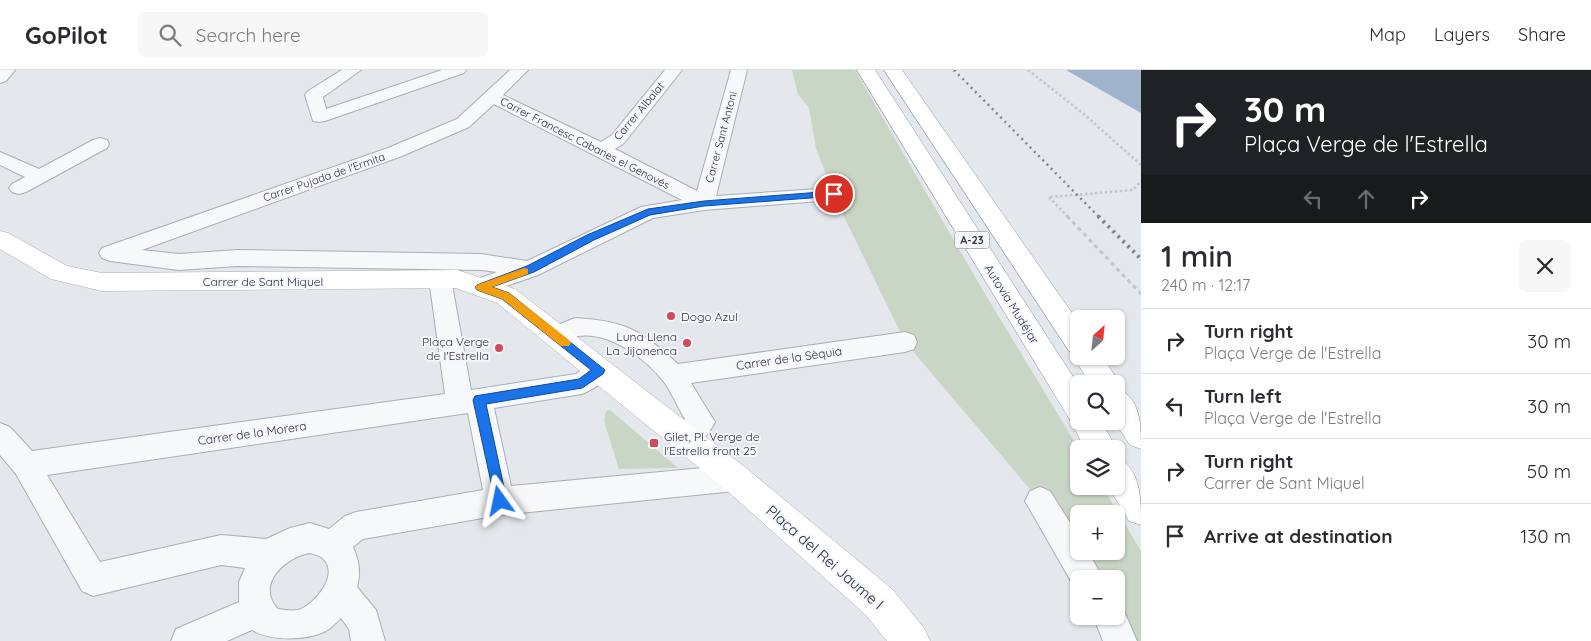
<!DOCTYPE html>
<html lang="en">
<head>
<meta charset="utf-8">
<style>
	:root { --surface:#fff; --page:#f7f7f7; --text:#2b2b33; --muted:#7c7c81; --line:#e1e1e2 }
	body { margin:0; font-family:Quicksand,sans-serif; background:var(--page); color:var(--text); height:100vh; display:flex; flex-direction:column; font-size:19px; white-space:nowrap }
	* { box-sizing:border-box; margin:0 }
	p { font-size:16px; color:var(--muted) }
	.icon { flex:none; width:28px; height:28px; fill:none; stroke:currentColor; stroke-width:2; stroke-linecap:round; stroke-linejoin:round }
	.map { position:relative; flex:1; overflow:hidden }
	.sheet { display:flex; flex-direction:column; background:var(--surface); width:450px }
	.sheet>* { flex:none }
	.top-card { background:#202124; color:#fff; overflow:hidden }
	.needle { width:32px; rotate:27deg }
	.fabs { position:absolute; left:1070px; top:240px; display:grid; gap:10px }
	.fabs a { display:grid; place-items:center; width:55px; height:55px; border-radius:8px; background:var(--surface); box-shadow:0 1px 4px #0004; font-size:25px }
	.pin { position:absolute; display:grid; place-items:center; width:42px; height:42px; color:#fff; margin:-21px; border:2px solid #fff; border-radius:50%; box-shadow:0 1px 5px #0007 }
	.me { position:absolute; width:55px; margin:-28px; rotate:348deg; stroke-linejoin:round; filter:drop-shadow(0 0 4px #0008) }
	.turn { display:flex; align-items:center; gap:18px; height:105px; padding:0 20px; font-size:22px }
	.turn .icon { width:65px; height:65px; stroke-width:2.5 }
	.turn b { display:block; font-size:35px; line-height:42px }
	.lanes { display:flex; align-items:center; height:48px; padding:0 20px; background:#0003; justify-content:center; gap:25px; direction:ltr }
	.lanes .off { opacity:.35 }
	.round { display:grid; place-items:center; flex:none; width:52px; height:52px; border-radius:8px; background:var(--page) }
	.summary { display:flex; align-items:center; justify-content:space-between; height:85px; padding:0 20px }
	h1 { font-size:30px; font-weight:600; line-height:38px }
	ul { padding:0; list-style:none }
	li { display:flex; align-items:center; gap:15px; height:65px; padding:0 20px; border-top:1px solid var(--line) }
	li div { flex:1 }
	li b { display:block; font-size:19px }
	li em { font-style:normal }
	header { display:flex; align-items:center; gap:30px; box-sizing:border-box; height:70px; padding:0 25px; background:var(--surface); border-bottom:1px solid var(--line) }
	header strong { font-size:24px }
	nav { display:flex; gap:28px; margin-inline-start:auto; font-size:18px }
	.search { width:350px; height:45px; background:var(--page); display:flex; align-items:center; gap:12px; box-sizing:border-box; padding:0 18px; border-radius:8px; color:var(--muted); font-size:19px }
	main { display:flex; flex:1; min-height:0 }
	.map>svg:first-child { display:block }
</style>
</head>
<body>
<header>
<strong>GoPilot</strong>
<div class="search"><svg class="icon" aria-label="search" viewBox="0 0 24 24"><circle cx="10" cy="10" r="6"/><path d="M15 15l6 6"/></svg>Search here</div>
<nav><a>Map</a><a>Layers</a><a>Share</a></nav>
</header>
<main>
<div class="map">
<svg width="1141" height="571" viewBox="0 0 1141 571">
	<rect width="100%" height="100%" fill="#e4e7ec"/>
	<path fill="#c9d6c5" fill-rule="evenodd" d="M792 0H855L985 224 1079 379V416H1102L1141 481V571H1120L1116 546V509H1087L1040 431 905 272 833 124 816 78 809 38 798 24ZM1079 444H1116V481H1079Z
		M610 340 678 398 619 399 604 351 606 341Z"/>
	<path fill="#9fb4cc" d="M1066 0H1141V43Z"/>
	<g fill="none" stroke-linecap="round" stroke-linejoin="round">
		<defs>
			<path id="street" d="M0 0H15L6 11 0 13Z
				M342 0H361L323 27 326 39 442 0H466L464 3 325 51 319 52 313 51 305 25 308 21Z
				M510 0H528L503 25 601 72 612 65 665 0H682L624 73 615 79 697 121 731 0H747L716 126 833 118 840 120 843 124 840 128 833 130 704 140 653 148 538 205 480 225 472 223 469 217 472 211 497 202 481 200 237 196 179 200 110 191 102 188 99 183 102 178 388 78 457 49ZM494 34 682 130 641 137 527 191 481 184 237 180 179 184 142 180 402 86 469 57Z
				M100 68 107 70 109 74 107 78 26 122 19 124 12 122 9 118 12 114 25 107 0 95V82L39 99 93 70Z
				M440 201 448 203 451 209 471 320 576 304 590 293 599 290 608 293 612 300C606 312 594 319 582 324L494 338 511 416 735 395 745 399 749 408 745 417 735 421 500 445 363 469 353 477C359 491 361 502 357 517L376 540 385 571H351L349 559 341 548C336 553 331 558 326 561 306 571 270 571 252 560L227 571H171L176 559 239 532V512L245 498 221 495 93 526 82 521 16 404 0 385V353L10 357 32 381 445 324 429 209 432 203ZM468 343 483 420 356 442 345 446 329 459 310 453 290 458 266 469 221 465 100 492 47 405ZM310 483C313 484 318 485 321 487 342 502 315 535 298 540 292 541 284 540 278 539 255 515 285 487 310 483Z
				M575 248C627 251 640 260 678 294L905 262 914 265 917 272 914 279 905 282 691 313 715 352C707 368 693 383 674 376L670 368 674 360 685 349C678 338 672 323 664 312 646 289 610 261 578 266 572 268 564 273 557 275L548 273 545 266 548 259Z
				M1040 417 1050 421 1079 467V481H1088L1103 509H1079V522L1076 520 1025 431 1030 421Z
				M1116 533 1121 534 1137 571H1103L1093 546H1116Z"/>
			<path id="secondary" d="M0 161 8 163 67 196 102 203 457 200 515 219 746 398 892 519 924 558 930 571H887L866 545 724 418 497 233 456 218 102 221 51 209 0 179Z"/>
			<path id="highway" d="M857 0H875L1079 316V351H1101L1117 379 1116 381V379H1085L1070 350Z
				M884 0H902L1079 253V286H1102L1120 314 1118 319C1141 328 1141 356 1141 379L1130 375 1114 351H1116V314H1090L1073 286 1075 283 1069 281Z
				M1116 387C1141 398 1141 428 1141 455L1129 451 1108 416H1116Z"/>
		</defs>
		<use href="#street" stroke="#a9aeb7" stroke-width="2"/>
		<use href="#secondary" stroke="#a9aeb7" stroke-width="1"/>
		<use href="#highway" stroke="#8b94a3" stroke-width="1"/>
		<path stroke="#c2c5cb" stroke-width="2.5" stroke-dasharray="2.5 2.5" stroke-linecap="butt" d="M1028 0 1085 45 1141 95
			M1049 127 1068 147
			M1050 127 1133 120 1141 111"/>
		<path stroke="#c2c5cb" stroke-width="3" stroke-dasharray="4 4" stroke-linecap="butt" d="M1067 146 1141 224"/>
		<use href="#street" fill="#f7f8fa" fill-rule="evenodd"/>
		<use href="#secondary" fill="#fff" fill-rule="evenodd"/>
		<use href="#highway" fill="#fff" fill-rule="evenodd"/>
		<path stroke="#7d8696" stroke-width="2.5" stroke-dasharray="2 4" stroke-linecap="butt" d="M954 0 1099 147"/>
		<path stroke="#7d8696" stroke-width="4" stroke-dasharray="2.5 4.5" stroke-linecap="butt" d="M1098 146 1141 189"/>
	</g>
	<path fill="#1a73e8" stroke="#114b97" d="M834 121 838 124 837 126 704 136 650 145 594 170 534 202 492 217 509 223 605 300 603 304 582 318 486 334 507 431 505 435 500 437 496 435 473 330 475 326 579 309 591 300 502 229 477 220 475 217 477 215 527 196 587 165 648 139 704 131Z"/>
	<path fill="#f59e0b" d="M524 198 528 199V204L492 217 509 223 569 270 571 273 569 276H561L502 229 477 220 475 217 477 215Z"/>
	<g fill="#d1495b" stroke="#f4f6f9" stroke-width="2">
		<circle cx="671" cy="246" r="5"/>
		<circle cx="687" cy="273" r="5"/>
		<circle cx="499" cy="278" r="5"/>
		<rect x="649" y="368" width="10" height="10" rx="2.5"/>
	</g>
	<g text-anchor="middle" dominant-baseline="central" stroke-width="4" stroke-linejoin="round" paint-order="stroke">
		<g font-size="11" fill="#2b3445" stroke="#f4f6f9">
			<text transform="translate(639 41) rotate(-50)">Carrer Albalat</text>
			<text transform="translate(721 67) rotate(-75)">Carrer Sant Antoni</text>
			<text transform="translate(585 73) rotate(27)">Carrer Francesc Cabanes el Genovés</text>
			<text transform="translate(324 107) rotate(-19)">Carrer Pujada de l'Ermita</text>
		</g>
		<rect fill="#f4f6f9" stroke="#676e7b" stroke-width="1" x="954.5" y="161.5" width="35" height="17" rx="4"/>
		<g font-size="11" font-weight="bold" fill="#2b3445">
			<text x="972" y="170">A-23</text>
		</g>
		<g font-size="12" fill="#2b3445" stroke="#f4f6f9">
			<text x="263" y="211">Carrer de Sant Miquel</text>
			<text transform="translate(1012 234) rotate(58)">Autovía Mudéjar</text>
			<text transform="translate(789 288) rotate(-8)">Carrer de la Sèquia</text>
			<text transform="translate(252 363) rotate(-8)">Carrer de la Morera</text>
		</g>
		<g font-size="12" fill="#2b3445" stroke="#f4f6f9" text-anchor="start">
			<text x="681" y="246">Dogo Azul</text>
			<text x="677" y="266" text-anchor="end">Luna Llena<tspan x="677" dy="14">La Jijonenca</tspan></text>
			<text x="489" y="271" text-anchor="end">Plaça Verge<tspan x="489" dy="14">de l'Estrella</tspan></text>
			<text x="664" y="366">Gilet, Pl. Verge de<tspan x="664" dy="14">l'Estrella front 25</tspan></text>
		</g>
		<g font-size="15" fill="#2b3445" stroke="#f4f6f9">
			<text transform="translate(825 487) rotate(41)">Plaça del Rei Jaume I</text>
		</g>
	</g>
</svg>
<div class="fabs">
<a><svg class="needle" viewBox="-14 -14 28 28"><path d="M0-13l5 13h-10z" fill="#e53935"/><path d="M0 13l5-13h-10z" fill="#7c7c81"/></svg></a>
<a><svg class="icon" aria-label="search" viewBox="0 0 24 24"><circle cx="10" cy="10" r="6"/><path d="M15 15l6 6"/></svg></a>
<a><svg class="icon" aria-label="layers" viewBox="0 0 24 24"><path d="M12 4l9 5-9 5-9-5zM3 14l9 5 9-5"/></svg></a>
<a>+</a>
<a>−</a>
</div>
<div class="pin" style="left:834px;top:124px;background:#d93025"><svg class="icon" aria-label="arrive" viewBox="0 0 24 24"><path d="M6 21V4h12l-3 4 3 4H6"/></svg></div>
<svg class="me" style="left:500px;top:431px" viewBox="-20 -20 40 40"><path d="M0-17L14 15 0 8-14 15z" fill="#1a73e8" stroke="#fff" stroke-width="4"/></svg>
</div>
<section class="sheet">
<div class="top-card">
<div class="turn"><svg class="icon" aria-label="right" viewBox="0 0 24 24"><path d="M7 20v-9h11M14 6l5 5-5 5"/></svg><div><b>30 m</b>Plaça Verge de l'Estrella</div></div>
<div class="lanes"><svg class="icon off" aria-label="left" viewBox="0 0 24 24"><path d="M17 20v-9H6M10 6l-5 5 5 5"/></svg><svg class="icon off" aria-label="ahead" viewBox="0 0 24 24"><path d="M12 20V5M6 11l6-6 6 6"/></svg><svg class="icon" aria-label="right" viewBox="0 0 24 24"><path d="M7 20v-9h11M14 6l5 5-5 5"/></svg></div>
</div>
<div class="summary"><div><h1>1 min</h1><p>240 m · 12:17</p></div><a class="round"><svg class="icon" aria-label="close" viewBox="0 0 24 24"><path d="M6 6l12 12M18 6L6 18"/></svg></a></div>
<ul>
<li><svg class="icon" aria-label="right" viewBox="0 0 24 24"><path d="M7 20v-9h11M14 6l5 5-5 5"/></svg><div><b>Turn right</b><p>Plaça Verge de l'Estrella</p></div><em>30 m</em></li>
<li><svg class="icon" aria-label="left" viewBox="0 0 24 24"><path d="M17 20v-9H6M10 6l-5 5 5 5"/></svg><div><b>Turn left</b><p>Plaça Verge de l'Estrella</p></div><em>30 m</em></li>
<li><svg class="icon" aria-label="right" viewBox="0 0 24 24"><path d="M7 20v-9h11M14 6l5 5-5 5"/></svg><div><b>Turn right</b><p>Carrer de Sant Miquel</p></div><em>50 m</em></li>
<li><svg class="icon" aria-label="arrive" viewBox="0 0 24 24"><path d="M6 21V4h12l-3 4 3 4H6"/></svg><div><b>Arrive at destination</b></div><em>130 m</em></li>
</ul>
</section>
</main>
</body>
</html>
